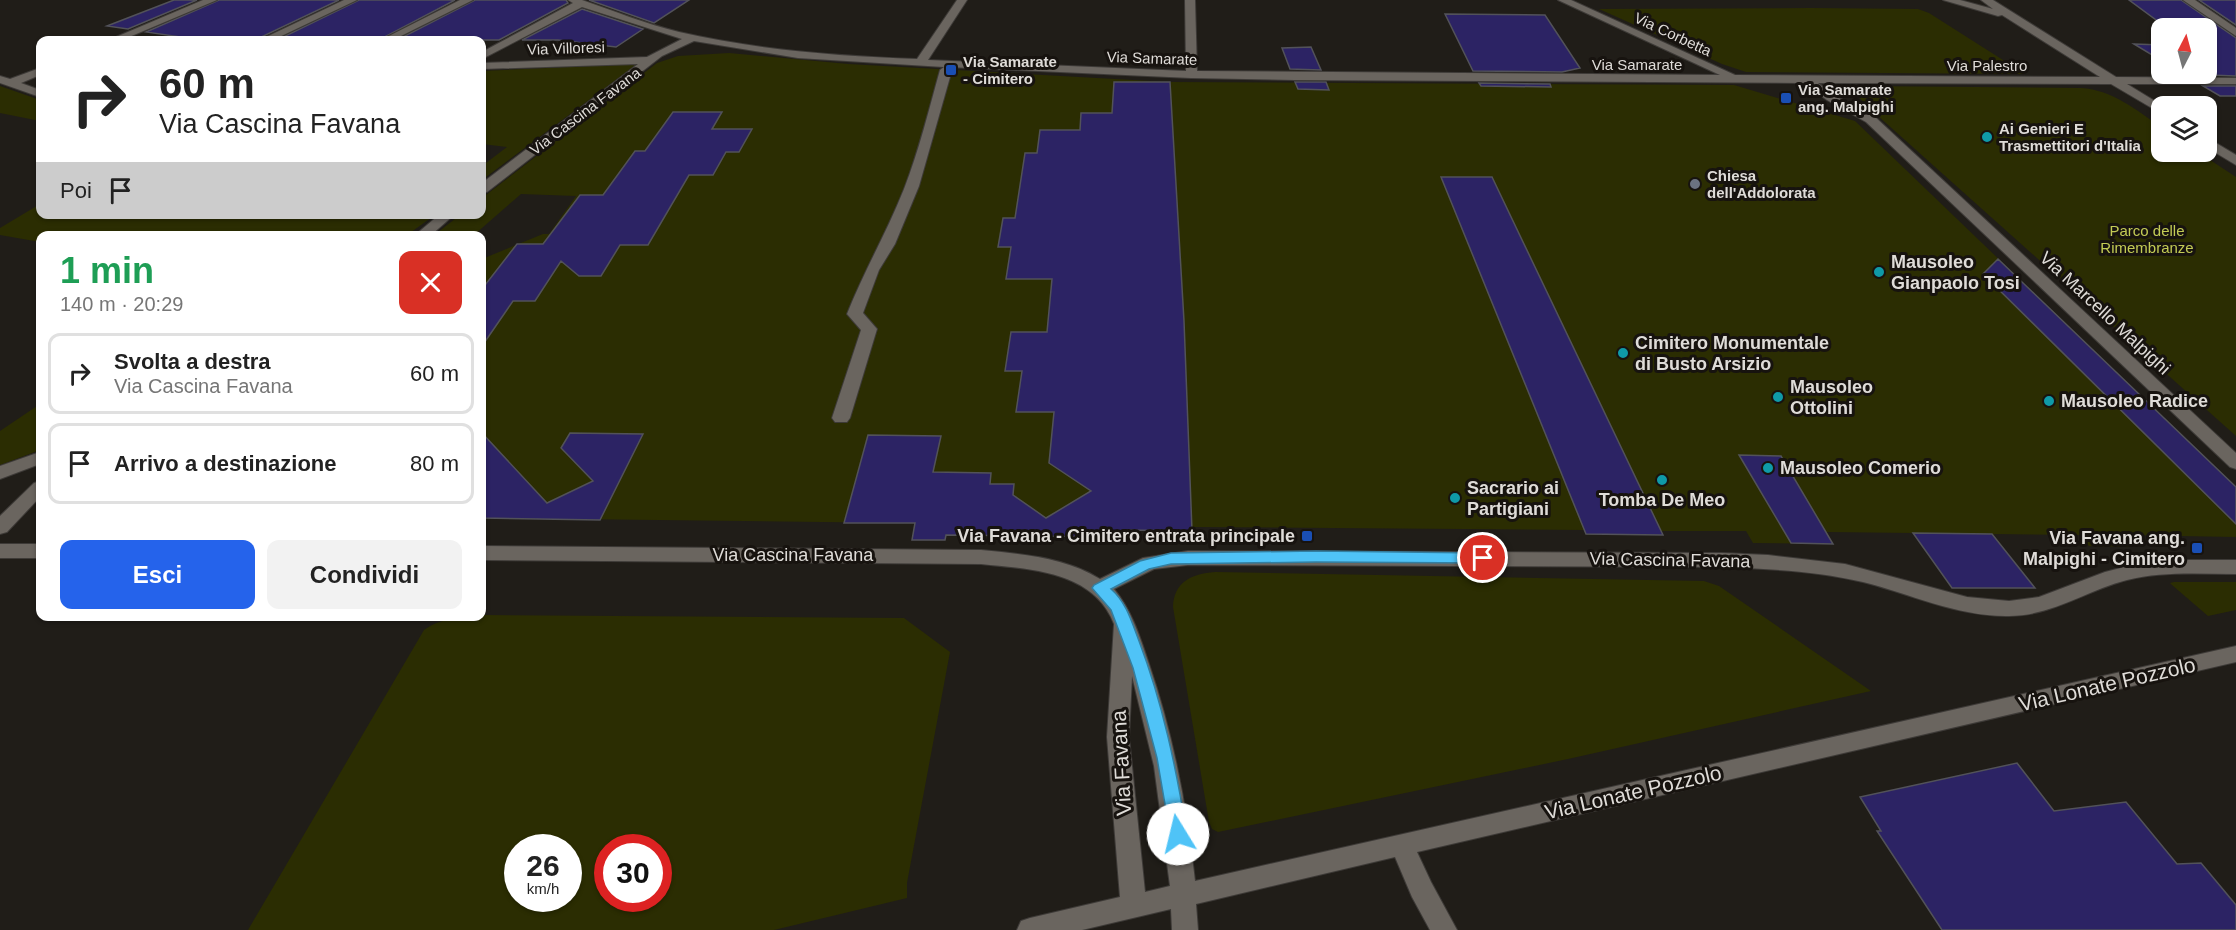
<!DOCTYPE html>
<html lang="it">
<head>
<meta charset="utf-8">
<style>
	:root { --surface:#fff; --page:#f2f2f2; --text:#222; --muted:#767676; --line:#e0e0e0; --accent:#2563eb }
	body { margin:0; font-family:Helvetica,sans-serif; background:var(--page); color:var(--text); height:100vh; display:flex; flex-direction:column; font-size:22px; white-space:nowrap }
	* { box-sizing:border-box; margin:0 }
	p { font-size:20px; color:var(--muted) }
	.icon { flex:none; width:33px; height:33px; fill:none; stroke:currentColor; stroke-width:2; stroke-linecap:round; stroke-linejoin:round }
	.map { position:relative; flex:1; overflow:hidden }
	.sheet { position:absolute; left:36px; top:231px; width:450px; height:390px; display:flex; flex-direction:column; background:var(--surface); border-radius:12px; box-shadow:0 2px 4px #0004 }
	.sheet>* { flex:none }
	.hud { position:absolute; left:36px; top:36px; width:450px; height:183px; border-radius:12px; box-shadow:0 2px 4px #0004; background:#fff; color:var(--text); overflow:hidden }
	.needle { width:39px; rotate:6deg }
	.fabs { position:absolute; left:2151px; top:18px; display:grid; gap:12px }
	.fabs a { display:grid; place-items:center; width:66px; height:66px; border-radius:12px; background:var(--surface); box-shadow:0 2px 4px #0004; font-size:30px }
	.speed { position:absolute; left:504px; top:834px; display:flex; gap:12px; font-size:30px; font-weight:700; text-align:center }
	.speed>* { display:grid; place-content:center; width:78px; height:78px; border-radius:50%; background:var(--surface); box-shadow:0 2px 4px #0004; line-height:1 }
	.speed small { font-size:15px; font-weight:400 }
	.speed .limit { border:9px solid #d22; background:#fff; color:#111 }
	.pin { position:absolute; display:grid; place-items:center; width:51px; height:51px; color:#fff; margin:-26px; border:3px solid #fff; border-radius:50%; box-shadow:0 2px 6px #0007 }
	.me { position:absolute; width:66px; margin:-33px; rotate:351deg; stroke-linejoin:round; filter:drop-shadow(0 0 4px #0008) }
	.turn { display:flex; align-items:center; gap:21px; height:126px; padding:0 24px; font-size:27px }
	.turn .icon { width:78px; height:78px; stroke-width:2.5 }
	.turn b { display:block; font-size:42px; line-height:51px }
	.then { display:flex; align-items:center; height:57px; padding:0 24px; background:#0003; gap:12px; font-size:22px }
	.round { display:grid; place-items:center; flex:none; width:63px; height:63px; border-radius:12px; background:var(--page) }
	.overview { display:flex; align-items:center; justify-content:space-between; height:102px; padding:0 24px }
	h1 { font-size:36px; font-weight:700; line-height:45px; color:#1e9e55 }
	.button { display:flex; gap:12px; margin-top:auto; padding:12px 24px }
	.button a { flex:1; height:69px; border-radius:12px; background:var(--accent); color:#fff; font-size:24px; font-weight:700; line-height:69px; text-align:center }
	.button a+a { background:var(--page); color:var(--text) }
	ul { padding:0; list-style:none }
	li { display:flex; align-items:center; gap:18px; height:81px; margin:0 12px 9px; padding:0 12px; border:3px solid var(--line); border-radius:12px }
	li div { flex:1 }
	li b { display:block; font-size:22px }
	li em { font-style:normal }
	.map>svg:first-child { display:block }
</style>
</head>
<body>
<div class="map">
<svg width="2236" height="930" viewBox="0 0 2236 930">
	<rect width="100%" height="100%" fill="#201d18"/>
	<path fill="#2b2d02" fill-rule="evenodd" d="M1810 8 1918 9 1929 13 2025 74 1746 72 1722 64 1599 9Z
		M729 53 848 64 1169 82 1734 85 1855 121 2236 487V537L2122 535 2131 547 2089 546 2079 535 1993 534 2034 588H1952L1913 533 1827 532 1833 544 1753 543 1746 531H1661L1663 535H1587L1584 530 1193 527 1192 531 1151 530 1125 523 1124 537 983 535 985 524 482 518V259L543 234H549L576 196 521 194 474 235 433 236 460 215 482 214V198L657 63 678 56Z
		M637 64 482 180V166L507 147 482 144V71Z
		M0 86 40 100V121L0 113Z
		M1856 86 2081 88C2113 90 2136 110 2161 127L2162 152H2198L2236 177V436L1877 115 1851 90V87Z
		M40 204V214L435 215 407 235 40 236V242L0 235V228Z
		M40 404V450L0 465V431Z
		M1215 572 1704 581 1719 586 1735 597 1871 691 1568 759 1218 832 1212 829 1209 822 1173 607C1174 582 1191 574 1215 572Z
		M2174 582H2236V610L2208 616 2172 585 2170 583Z
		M482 615 904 618 950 652 907 883V898L774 930H248L424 630C445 615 461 621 482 615ZM518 848H568V898H518ZM608 848H658V898H608Z"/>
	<path fill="#2c2364" stroke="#525259" stroke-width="1.5" d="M174 0H197L128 29 107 26Z
		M219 0H339L259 38 258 40H201L146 32Z
		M359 0H455L379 40H277Z
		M475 0H566L568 3 499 40H397Z
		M589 0H689L654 23Z
		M2129 0H2181L2236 38V76L2182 74H2206V28H2167Z
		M2199 0H2236V25Z
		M582 9 643 29 616 47 558 40H522Z
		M1445 14 1545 15 1580 68 1562 72 1473 71Z
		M2134 44 2162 45V61Z
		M1311 47 1321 70 1290 69 1282 48Z
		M1114 82H1170L1184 321 1192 531 1124 530V537L946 535 945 540H912L915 523H844L868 435 941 436 933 472 991 473 990 484H1014L1013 495 1046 518 1091 491 1049 463 1054 412H1016L1022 371H1005L1011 332H1047L1052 279H1006L1011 247H998L1003 218H1015L1025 153H1037L1040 130H1080L1081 113H1112Z
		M1295 82H1326L1329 90 1298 89Z
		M1479 83 1550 84 1551 87 1481 86Z
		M2203 86H2236V96H2220Z
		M673 112H722L712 129H752L739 152H726L713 175H689L648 245H620L601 276H579L561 261 535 301H513L482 346V289L517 244H543L580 195H603L635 151H645Z
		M1441 177H1492L1663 535 1586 534Z
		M1998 259 2236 487V524L1983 274Z
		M482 433 547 503 593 481 561 448 570 433 643 434 600 520 482 518Z
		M1739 455 1781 456 1833 544 1791 543Z
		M1913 533 1992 534 2035 588H1952Z
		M2017 763 2054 811 2126 802 2177 864 2201 863 2236 905V930H1942L1877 831H1881L1860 797Z"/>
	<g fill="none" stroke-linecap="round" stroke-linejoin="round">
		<defs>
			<path id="minor" d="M203 0H217L122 40H109Z
				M344 0H357L273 40H260Z
				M460 0H473L393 40H381Z
				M568 0H582C614 11 646 24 679 32 757 50 838 56 917 59L957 0H967L928 60 1186 71 1185 0H1195L1197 71 1720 75 1558 0H1571L1735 75 2100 77 2002 15 1998 16 1943 0H1960L1993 9 1981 0H1993L2116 77 2236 78V84H2127L2163 106 2162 114 2111 84 1818 83 1835 96 1874 116 2236 453V469L2230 467 1866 122 1827 100 1803 83 1295 80 1191 78 948 67 952 70 919 186 895 244 879 270 863 313 877 329 850 418 847 422H835L832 418 861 330 847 314C864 271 887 232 904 189 919 151 929 109 940 70L944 67 798 58 694 41 662 56 487 192 482 193V183L638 64 482 69V63L647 57 682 39 582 7 482 59V52L573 3Z
				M2183 0H2195L2236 28V36Z
				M40 68V75L21 83 40 90V97L0 83V76L10 79Z
				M2206 137 2236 155V165L2206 147Z
				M440 214H455L430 236H414Z
				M40 452V464L0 479V466Z
				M40 481V497L7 532 0 534V516L34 483Z
				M0 544H40V558H0Z
				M482 546 981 550C1021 554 1065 557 1100 579L1143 558 1188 551 1722 553 1768 555 1845 564 1967 597 2009 601 2039 597 2105 572 2140 563 2181 560H2236V574C2200 574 2162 571 2127 580 2087 590 2052 616 2009 616 1958 617 1911 594 1863 582 1816 571 1769 569 1722 567L1188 565 1154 569 1114 589C1132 611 1140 637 1149 664 1173 734 1187 807 1195 881L2236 646V662L1417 852 1431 882 1457 930H1430L1412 897 1395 857 1196 904 1198 930H1172L1171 909 1082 930H1017L1021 921 1030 918 1120 897 1107 737 1114 624C1094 571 1029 569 981 564L482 560ZM1132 676 1154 766 1170 886 1145 892 1129 737Z"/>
		</defs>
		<use href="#minor" stroke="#3d3a37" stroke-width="2"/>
		<use href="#minor" fill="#6a655f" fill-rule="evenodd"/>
	</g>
	<path fill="#4fc3f7" stroke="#337fa1" stroke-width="1.5" d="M1316 551 1483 553 1490 558 1483 563 1316 562 1171 564 1149 569 1111 589C1127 603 1132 623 1139 641 1163 704 1176 768 1187 834L1184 839 1178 842 1171 839 1157 758 1133 668 1111 610 1092 588 1094 585 1140 561 1171 553Z"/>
	<g fill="#1a4fb4" stroke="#17130f" stroke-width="2">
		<rect x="945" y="64" width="12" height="12" rx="3"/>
		<rect x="1780" y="92" width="12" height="12" rx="3"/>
		<rect x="1301" y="530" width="12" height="12" rx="3"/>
		<rect x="2191" y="542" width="12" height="12" rx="3"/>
	</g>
	<g fill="#0f9aa8" stroke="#17130f" stroke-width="2">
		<circle cx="1987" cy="137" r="6"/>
		<circle cx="1879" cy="272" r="6"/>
		<circle cx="1623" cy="353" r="6"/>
		<circle cx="1778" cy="397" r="6"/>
		<circle cx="2049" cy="401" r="6"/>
		<circle cx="1768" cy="468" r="6"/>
		<circle cx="1662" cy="480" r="6"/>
		<circle cx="1455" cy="498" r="6"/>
	</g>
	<circle fill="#6b7280" stroke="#17130f" stroke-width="2" cx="1695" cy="184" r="6"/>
	<g text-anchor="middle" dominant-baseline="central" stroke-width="6" stroke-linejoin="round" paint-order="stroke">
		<g font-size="15" fill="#dfdcd8" stroke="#17130f">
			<text transform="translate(1673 34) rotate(25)">Via Corbetta</text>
			<text transform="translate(566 48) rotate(-2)">Via Villoresi</text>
			<text transform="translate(1152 58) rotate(2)">Via Samarate</text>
			<text x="1637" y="64">Via Samarate</text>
			<text x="1987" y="65">Via Palestro</text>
			<text transform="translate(585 111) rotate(-37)">Via Cascina Favana</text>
		</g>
		<g font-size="15" font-weight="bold" fill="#dfdcd8" stroke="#17130f" text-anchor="start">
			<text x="963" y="61">Via Samarate<tspan x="963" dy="17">- Cimitero</tspan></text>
			<text x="1798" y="89">Via Samarate<tspan x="1798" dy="17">ang. Malpighi</tspan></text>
			<text x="1999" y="128">Ai Genieri E<tspan x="1999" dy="17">Trasmettitori d'Italia</tspan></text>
			<text x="1707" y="175">Chiesa<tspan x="1707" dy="17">dell'Addolorata</tspan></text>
		</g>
		<g font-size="15" fill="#c3cb55" stroke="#17130f">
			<text x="2147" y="230">Parco delle<tspan x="2147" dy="17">Rimembranze</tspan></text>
		</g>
		<g font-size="18" font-weight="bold" fill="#dfdcd8" stroke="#17130f" text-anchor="start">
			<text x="1891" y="262">Mausoleo<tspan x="1891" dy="21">Gianpaolo Tosi</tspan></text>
			<text x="1635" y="343">Cimitero Monumentale<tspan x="1635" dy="21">di Busto Arsizio</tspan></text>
			<text x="1790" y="387">Mausoleo<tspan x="1790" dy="21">Ottolini</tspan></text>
			<text x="2061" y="401">Mausoleo Radice</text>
			<text x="1780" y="468">Mausoleo Comerio</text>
			<text x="1467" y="488">Sacrario ai<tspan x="1467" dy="21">Partigiani</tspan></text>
			<text x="1662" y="500" text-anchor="middle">Tomba De Meo</text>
			<text x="1295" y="536" text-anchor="end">Via Favana - Cimitero entrata principale</text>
			<text x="2185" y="538" text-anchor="end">Via Favana ang.<tspan x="2185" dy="21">Malpighi - Cimitero</tspan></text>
		</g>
		<g font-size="18" fill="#dfdcd8" stroke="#17130f">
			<text transform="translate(2105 313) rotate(43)">Via Marcello Malpighi</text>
			<text x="793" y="555">Via Cascina Favana</text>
			<text transform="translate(1670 560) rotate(1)">Via Cascina Favana</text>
		</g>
		<g font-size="21" fill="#dfdcd8" stroke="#17130f">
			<text transform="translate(2107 684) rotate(-13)">Via Lonate Pozzolo</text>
			<text transform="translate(1121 763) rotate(-93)">Via Favana</text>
			<text transform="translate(1633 792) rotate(-13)">Via Lonate Pozzolo</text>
		</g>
	</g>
</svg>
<div class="fabs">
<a><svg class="needle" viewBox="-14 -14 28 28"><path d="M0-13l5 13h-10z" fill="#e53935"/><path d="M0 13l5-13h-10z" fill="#767676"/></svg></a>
<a><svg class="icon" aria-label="layers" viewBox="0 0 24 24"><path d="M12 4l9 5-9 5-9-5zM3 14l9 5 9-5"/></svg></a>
</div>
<div class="speed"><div>26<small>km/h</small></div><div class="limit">30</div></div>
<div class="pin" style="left:1483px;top:558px;background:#d93025"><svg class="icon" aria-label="arrive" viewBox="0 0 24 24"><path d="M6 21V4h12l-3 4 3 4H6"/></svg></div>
<svg class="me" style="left:1178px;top:834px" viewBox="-20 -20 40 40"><circle r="19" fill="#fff"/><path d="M0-13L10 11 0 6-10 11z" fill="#4fc3f7"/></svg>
<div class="hud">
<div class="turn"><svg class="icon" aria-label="right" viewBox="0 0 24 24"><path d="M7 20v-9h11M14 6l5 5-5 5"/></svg><div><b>60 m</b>Via Cascina Favana</div></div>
<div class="then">Poi<svg class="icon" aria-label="arrive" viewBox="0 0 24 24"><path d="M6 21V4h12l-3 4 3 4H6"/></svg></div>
</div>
<section class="sheet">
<div class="overview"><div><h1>1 min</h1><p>140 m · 20:29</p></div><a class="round" style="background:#d93025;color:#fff"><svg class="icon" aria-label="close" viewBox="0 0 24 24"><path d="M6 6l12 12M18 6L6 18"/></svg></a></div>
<ul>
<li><svg class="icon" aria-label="right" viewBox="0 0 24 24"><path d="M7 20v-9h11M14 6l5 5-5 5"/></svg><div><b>Svolta a destra</b><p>Via Cascina Favana</p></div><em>60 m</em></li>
<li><svg class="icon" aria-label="arrive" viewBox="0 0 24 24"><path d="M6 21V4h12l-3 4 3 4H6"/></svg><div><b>Arrivo a destinazione</b></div><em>80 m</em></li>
</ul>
<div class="button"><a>Esci</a><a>Condividi</a></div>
</section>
</div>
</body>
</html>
